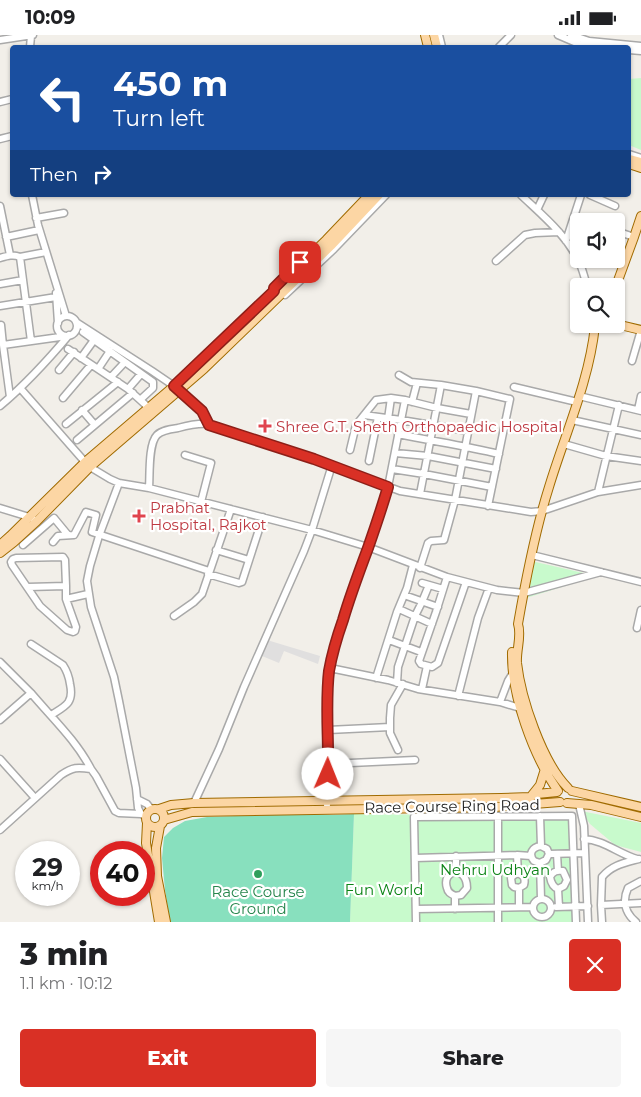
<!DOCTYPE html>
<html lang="en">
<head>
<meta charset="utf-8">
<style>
	:root { --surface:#fff; --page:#f6f6f6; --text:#202124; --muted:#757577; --accent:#d93025 }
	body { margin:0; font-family:Montserrat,sans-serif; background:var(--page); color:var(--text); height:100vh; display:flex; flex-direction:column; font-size:19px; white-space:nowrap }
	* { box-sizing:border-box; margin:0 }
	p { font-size:16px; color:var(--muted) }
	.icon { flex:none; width:28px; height:28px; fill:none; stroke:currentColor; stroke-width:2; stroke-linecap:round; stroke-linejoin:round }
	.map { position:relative; height:887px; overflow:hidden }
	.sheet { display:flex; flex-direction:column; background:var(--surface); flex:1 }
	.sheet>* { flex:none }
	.hud { position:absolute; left:10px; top:10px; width:621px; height:152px; border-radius:5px; box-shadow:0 1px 4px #0004; background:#1a4fa0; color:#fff; overflow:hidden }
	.fabs { position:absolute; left:570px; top:178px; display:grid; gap:10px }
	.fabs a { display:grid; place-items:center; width:55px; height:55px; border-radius:5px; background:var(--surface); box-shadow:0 1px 4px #0004; font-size:25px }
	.speed { position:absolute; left:15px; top:806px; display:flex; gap:10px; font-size:25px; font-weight:700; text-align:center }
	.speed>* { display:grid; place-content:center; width:65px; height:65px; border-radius:50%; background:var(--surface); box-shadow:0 1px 4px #0004; line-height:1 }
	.speed small { font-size:12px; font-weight:400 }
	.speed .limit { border:8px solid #d22; background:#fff; color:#111 }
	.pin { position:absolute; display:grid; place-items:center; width:42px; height:42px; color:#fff; margin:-21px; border-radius:10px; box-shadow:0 2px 8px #0006 }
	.me { position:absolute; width:55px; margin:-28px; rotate:1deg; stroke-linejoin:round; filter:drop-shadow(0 0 4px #0008) }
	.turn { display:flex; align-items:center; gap:18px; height:105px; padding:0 20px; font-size:22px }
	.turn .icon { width:65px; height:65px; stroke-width:2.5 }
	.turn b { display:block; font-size:35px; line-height:42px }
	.then { display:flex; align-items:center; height:48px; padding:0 20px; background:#0003; gap:10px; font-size:19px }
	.round { display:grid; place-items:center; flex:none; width:52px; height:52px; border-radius:5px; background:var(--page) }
	.head { display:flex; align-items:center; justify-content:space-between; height:85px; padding:0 20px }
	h1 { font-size:30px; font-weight:800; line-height:38px }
	.primary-button { display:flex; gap:10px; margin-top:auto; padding:10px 20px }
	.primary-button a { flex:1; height:58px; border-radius:5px; background:var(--accent); color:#fff; font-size:20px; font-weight:800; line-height:58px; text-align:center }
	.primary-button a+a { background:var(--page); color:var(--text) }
	.status { display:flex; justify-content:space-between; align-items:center; height:35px; padding:0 25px; background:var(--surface); direction:ltr }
	.status svg { height:14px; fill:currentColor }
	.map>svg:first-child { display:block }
</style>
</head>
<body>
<div class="status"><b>10:09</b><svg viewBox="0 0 49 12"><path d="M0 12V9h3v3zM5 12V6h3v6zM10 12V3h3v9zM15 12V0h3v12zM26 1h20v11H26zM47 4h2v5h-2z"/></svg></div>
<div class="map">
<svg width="641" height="887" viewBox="0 0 641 887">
	<rect width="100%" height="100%" fill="#f2efe9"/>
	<path fill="#e0dfdf" d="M267 605 320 621 318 629 284 616 279 628 262 621Z"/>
	<path fill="#c8facc" d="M641 43V115L629 110V44Z
		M531 526 597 541 523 564Z
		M581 776 641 788V817L615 810 590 789Z
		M354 779 572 781 576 887H350Z"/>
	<path fill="#88e0be" d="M297 779 333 780 354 779 350 887H170L165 855 162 823 164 802 173 793 185 786 207 782Z"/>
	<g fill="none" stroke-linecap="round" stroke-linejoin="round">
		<defs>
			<path id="minor" d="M439 0 442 12
				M558 0 579 9 597 12
				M571 0 589 6 641 11
				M0 5 33 0
				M30 12 31 1
				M499 12 511 0
				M629 15 641 16
				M0 67 12 64
				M0 104 12 101
				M629 119 641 123
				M32 160 38 190 66 281
				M521 160C542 180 568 201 580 229 583 236 585 244 587 251
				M590 160 615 171
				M0 171 10 220
				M537 175 544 160
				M574 182 586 186
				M36 183 64 178
				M616 196 634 202
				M6 202 39 195
				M566 206 581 160
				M20 222 46 217
				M0 223C7 221 13 219 20 222L23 245 0 249
				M605 224 624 230
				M496 226 525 200 535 198 559 197
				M23 245 31 306
				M56 258 58 288
				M285 260 334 214 386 160
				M0 271 56 262
				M57 291a10 10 0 1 1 20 0a10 10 0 1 1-20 0Z
				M76 287 152 336 174 351 202 376 209 389
				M1 290 3 310
				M83 297 153 347V353L140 365
				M68 314 128 354 149 373
				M81 323 94 305
				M632 326 641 295
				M98 334 110 316
				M59 335 74 317
				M399 340 411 347 441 350
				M111 342 125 327
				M514 352 577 367
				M20 353 85 427
				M128 354 141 339
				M579 361 641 376
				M10 362 3 310 60 302
				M63 363 91 330
				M412 367 417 348
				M0 371C25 350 48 325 69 300
				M82 375 94 389
				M638 375 641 361
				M364 380 401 385 468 396
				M388 384 391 363
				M572 385 641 400
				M66 389 118 347
				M398 399C432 406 466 411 499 419
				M77 405 133 358
				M564 409 606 421 641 426
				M350 415 356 390 376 365 391 363 405 365 437 373 471 379
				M395 418 428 421 496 434
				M185 420 211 428 201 467
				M369 426 378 382
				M90 432 110 444 119 448 149 453 312 495 368 512 447 542 497 555 524 558 601 537
				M392 434 424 439 492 452
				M119 448 99 501 90 531 87 546 91 572 114 642 119 666 136 753 138 773 141 779 146 781
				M149 453C150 441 148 409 157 400 162 395 171 394 178 393 189 390 198 388 209 389L314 424 400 456 531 477 542 476 598 457 641 450
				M598 457 619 370
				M420 459 441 350 476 356
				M0 473 29 482 37 486
				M53 507 58 501 74 500 86 477 96 480 92 497 209 536
				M23 510 54 483 68 500
				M216 515 249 525
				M532 520 641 547
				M420 533 428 508 431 506 444 505 455 465 476 356 510 364 488 471
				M208 539 239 548 242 547 263 482
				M447 542 436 577 419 626 421 629 432 632 438 628 466 547
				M422 548 443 554
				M28 552 66 551V564L76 592 75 596 73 597 67 595 40 571 12 530 11 527 13 524 16 523 63 522 65 525 66 551
				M404 560 438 572
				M66 564 88 559
				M399 574 432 589
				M174 581 194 567 202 559 231 474
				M637 593 641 575
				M389 605 421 617
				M31 609 63 630C67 636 69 642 70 649 74 668 66 671 51 680
				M0 627 31 658
				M330 633 388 645 418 654 500 667 508 646 513 638
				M376 643 397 577 407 553 413 530
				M397 648 398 632 415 581 422 567 429 550
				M422 654 427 631
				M458 661 478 583 489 553
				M500 667 520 673 523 672
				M0 685 31 658C52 683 76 705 91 734
				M328 695 390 692
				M398 715 390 698V683L391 670 403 649
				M0 724 35 763
				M329 729 415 725
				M137 764 147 769 151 774
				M194 768 219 714 244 652 304 516 312 495 332 430
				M579 769 584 791 588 887
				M327 770 329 719 328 667 329 637 336 607 349 563 368 512 388 452 405 365
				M498 781V887
				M540 781 541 811
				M0 795 61 740C73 732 77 732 91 734L96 741 115 776 119 778 141 779
				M584 804C604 805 619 819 637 824
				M549 819 585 818
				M557 819 558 836
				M517 820 518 838
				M456 821V837
				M415 823 517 820 531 821
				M540 828 546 825 549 819 547 814 541 811C532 812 528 819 534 826L540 828 541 864
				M558 854C553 852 551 848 550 842 553 836 557 835 563 836L567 845 564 851 558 854 559 872
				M455 861 461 860 467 853C467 829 441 835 447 853 448 858 451 859 455 861V874
				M533 873a9 9 0 1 1 18 0a9 9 0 1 1-18 0Z
				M601 870 641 868
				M519 872V853L514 852 512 850 511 843 516 838C523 839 526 843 524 850L519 853
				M556 872 588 871
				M416 874 532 872
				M416 887 414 782 572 781 576 887
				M602 887 601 870 602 842C612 830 624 828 639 824
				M636 887C625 878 622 866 628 853L641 846"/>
			<path id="major" d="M425 0 428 12
				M434 0 437 12
				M629 124 641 127
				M629 129 641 133
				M616 251 634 202 641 181
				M593 289C597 293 601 293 605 289
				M616 289 641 295
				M0 510 10 501 85 427 174 351 231 297 326 205 369 160
				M0 518 14 507 37 486 90 432 204 334 331 211 379 160
				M512 617C511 660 533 721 558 756
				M568 753C542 727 521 663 517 628 516 615 522 601 518 589 526 543 535 496 549 452 565 399 589 347 595 291
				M572 756 641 772
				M532 760 540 750 545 734
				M567 768 591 770 641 782
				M146 783a9 9 0 1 1 18 0a9 9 0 1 1-18 0Z
				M159 774 171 770 194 768 501 763 530 762 537 759 557 757
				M164 785 192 777 495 772 560 767
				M147 788 146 808 159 887
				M160 791 156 813 157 841 166 887"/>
		</defs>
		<use href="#minor" stroke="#a9a9a9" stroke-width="9"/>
		<use href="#major" stroke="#a06b00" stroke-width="10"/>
		<use href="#minor" stroke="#fff" stroke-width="6"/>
		<use href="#major" stroke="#fcd6a4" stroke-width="8"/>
	</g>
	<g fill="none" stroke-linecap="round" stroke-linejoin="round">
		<defs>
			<path id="route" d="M300 227 274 253V256L174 351 202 376 209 390 314 424 388 452C382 472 375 493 368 513 359 537 350 561 343 585 337 602 332 619 329 636 325 670 329 705 328 739"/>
		</defs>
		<use href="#route" stroke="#8d1f18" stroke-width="12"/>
		<use href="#route" stroke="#d93025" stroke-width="9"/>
	</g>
	<g fill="#e0444e" stroke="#fff" stroke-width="2">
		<path d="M262.5 383.5h5v5h5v5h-5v5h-5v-5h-5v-5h5z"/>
		<path d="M136.5 473.5h5v5h5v5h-5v5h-5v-5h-5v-5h5z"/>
	</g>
	<circle fill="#2e9e5b" stroke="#fff" stroke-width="2" cx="258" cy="839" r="5"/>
	<g text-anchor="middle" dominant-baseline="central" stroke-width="4.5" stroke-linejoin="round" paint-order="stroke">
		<g font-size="15" fill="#be3a42" stroke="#fff" text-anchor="start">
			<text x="276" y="391">Shree G.T. Sheth Orthopaedic Hospital</text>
			<text x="150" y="472">Prabhat<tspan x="150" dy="17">Hospital, Rajkot</tspan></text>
		</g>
		<g font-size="15" fill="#222" stroke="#fff">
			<text transform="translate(452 771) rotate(-1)">Race Course Ring Road</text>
		</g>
		<g font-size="15" fill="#0c8416" stroke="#fff">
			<text x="495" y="834">Nehru Udhyan</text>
			<text x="384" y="854">Fun World</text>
		</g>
		<g font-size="15" fill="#27864d" stroke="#fff">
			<text x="258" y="856">Race Course<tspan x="258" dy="17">Ground</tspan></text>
		</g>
	</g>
</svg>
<div class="fabs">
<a><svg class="icon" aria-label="sound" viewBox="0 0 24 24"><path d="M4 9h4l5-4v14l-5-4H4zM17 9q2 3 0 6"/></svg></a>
<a><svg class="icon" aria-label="search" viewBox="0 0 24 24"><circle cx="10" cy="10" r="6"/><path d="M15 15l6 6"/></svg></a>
</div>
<div class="speed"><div>29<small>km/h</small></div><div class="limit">40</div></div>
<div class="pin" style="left:300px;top:227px;background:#d93025"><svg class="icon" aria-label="arrive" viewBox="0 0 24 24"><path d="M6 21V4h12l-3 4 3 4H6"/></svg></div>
<svg class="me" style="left:328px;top:739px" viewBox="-20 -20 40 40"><circle r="19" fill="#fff"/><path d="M0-13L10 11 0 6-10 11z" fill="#d93025"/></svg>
<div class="hud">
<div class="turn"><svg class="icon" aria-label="left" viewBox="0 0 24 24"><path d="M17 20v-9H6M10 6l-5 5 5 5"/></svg><div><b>450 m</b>Turn left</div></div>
<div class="then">Then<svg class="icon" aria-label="right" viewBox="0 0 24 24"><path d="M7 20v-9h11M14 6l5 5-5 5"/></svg></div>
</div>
</div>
<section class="sheet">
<div class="head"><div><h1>3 min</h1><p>1.1 km · 10:12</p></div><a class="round" style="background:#d93025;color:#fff"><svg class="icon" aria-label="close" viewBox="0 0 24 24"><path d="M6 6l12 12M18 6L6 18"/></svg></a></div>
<div class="primary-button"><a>Exit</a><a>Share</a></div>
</section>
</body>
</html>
